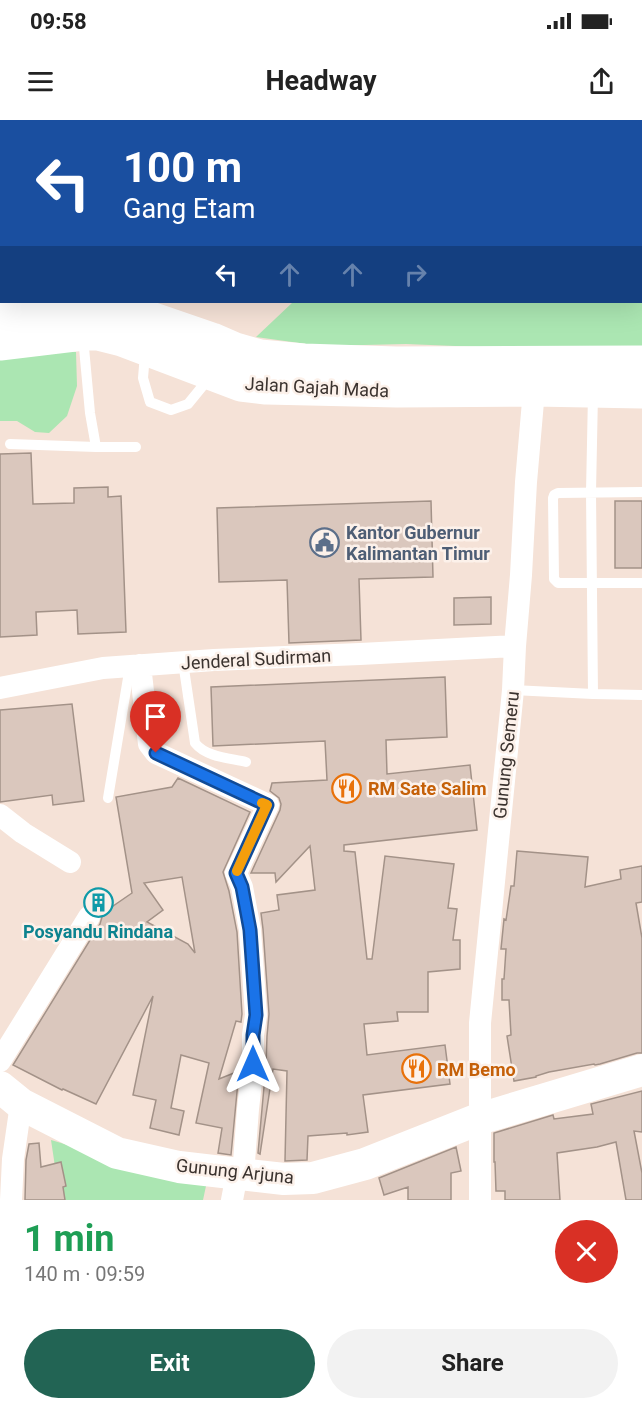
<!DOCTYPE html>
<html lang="en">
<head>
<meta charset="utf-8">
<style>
	:root { --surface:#fff; --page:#f2f2f2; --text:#222; --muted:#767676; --accent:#226454 }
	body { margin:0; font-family:Roboto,sans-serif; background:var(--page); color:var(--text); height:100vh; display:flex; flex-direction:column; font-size:22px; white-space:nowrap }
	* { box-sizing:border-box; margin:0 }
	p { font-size:20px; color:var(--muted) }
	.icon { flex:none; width:33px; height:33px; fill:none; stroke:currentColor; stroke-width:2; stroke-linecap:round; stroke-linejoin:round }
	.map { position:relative; height:1080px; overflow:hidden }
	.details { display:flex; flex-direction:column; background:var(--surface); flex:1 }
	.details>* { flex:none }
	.guide { position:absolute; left:0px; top:0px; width:642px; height:183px; box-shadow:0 6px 24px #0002; background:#1a4fa0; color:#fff; overflow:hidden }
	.pin { position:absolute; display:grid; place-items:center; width:51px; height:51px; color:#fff; margin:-62px -26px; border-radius:50% 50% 50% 0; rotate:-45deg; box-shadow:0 0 6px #0007 }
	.pin .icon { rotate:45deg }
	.me { position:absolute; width:66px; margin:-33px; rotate:0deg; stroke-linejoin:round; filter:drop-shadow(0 0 4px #0008) }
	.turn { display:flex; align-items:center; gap:21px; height:126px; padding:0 24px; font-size:27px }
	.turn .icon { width:78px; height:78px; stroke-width:2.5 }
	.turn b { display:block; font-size:42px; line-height:51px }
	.lanes { display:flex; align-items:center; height:57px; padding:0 24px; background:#0003; justify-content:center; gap:30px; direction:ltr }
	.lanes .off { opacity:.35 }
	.round { display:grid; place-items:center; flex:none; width:63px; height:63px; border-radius:32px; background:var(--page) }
	.summary { display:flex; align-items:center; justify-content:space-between; height:102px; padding:0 24px }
	h1 { font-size:36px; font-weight:700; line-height:45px; color:#1e9e55 }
	.action { display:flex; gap:12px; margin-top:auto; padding:12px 24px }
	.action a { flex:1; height:69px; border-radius:36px; background:var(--accent); color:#fff; font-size:24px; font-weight:700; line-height:69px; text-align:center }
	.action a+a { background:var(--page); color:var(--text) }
	.status { display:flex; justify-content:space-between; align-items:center; height:42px; padding:0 30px; background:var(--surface); direction:ltr }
	.status svg { height:16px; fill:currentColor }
	header { display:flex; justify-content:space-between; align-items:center; height:78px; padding:0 24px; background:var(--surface); font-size:27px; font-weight:700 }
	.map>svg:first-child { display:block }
</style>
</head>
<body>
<div class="status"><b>09:58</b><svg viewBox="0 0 49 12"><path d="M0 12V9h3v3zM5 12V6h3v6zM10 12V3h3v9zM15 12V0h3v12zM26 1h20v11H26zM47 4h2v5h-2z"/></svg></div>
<header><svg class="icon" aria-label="menu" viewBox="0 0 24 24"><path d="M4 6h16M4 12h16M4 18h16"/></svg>Headway<svg class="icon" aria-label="share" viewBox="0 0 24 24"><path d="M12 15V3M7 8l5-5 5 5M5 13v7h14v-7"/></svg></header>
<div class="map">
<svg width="642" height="1080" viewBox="0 0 642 1080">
	<rect width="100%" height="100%" fill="#f5e2d7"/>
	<path fill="#abe6b2" d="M640 138H642V230L579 231 406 224 321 226 256 217 293 182H640Z
		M67 231 76 232 77 266 67 296 49 313 35 312 17 301H0V239Z
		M51 1020 206 1066 203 1080H60Z"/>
	<path fill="#608dd4" d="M0 0H642V138H641L640 2H2V159H0Z"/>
	<path fill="#dac7bd" stroke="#a39288" stroke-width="1.5" fill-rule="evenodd" d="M31 333 33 384 74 383V368L108 367V377L121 376 126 512 78 514 77 490 36 492 37 515 0 517V334Z
		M431 381 433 457 359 459 361 520 289 523 287 460 219 462 217 388Z
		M615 381H642V448H615Z
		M491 477V504L454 505V478Z
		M445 557 447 617 386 620 387 654 470 645 477 710 344 725V731L355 732 367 839H372L385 736 454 744 448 788 457 789 453 820H460V849L428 852V892H397L398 901 364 904 367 935 445 925 450 964 363 975 368 1012 347 1015V1013L308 1016 307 1040 285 1041 287 951 273 949 260 1034 258 1033 266 945 267 916 269 894 263 809 261 793 279 790 277 775 315 770 310 726 276 762 275 753H251L280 690 281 684 279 678 270 671 272 663 327 660 325 621 213 626 211 567Z
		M72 584 84 681 53 685 52 675 0 682V590Z
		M178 658 250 692 223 752 229 771 237 812 242 894 241 902 236 901 219 959 239 951 231 1035 218 1033 222 1008 196 1003 209 943 181 935 171 988 184 991 179 1015 150 1008 156 980 133 975 153 876 96 984 63 969 62 970 13 945 100 804 102 797 101 790 96 785 88 784 86 782 99 770 113 786 132 773 116 677 172 667ZM182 757 183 763 195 833 188 824 147 802 163 790 144 763Z
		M517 731 588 737 585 767 621 759 620 750 642 746V782L636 783 642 818V933H637L600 944 595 945 594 944 549 952 536 956V957L514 961 507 916 511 915 509 880H502V859H504L506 829H501L504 799 506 800 511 766H514Z
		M642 971V1012L634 1011 642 1053V1080H626L616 1022 597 1027 557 1033 560 1080H505V1071H496L495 1042H494V1013L553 995 554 999 593 994 591 984Z
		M39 1023 41 1047 61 1042 66 1066 63 1067 65 1080H25L26 1040 29 1024Z
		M456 1027 461 1051 451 1053V1080H408V1067L384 1075 379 1058Z"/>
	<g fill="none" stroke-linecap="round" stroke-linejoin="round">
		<path stroke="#fff" stroke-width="10" d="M145 234 143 258 150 282 171 290 188 284 210 257
			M10 324 96 327 90 293 83 217
			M96 327H136
			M642 372 558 373 554 375 553 378 554 459 558 463H642
			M183 542 195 623C206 637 229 638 246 642
			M513 570 593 574 591 372 593 274
			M593 574 642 575
			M108 678 130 546"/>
		<path stroke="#fff" stroke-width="22" d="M140 545 149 624 156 633 268 685 236 753 242 767 250 810 256 895 253 915V944L248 989 243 1055
			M0 568 103 548 214 540 360 534 515 526
			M0 695 23 713 70 742
			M0 941 89 797
			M11 1080 13 1039 21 984
			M232 1080 237 1054
			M480 1080V903L513 570 515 526 521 455 526 362 534 270"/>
		<path stroke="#fff" stroke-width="32" d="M0 967 21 984 117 1033 179 1047 284 1059 313 1058 365 1044 479 999 642 950"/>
		<path stroke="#fff" stroke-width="33" d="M0 196 100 184 119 187 212 219 235 229 260 236 304 240 396 243 642 242
			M0 224 83 214H98L122 220 241 265 266 268 397 271 534 270 642 272"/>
	</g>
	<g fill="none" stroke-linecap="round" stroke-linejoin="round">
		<defs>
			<path id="route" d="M156 633 267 685 236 753 242 767 250 810 256 895 253 915V944"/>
		</defs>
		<use href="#route" stroke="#114b97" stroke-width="15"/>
		<use href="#route" stroke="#1a73e8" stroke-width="10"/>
		<path stroke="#f59e0b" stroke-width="10" d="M237 751 267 685 262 683"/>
	</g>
	<defs>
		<symbol id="civic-ring" viewBox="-11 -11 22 22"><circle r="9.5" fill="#fcf1ea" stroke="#5c6f8a" stroke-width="1.5"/><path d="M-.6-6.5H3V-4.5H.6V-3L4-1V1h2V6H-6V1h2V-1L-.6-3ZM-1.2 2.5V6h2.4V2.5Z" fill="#5c6f8a"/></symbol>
		<symbol id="restaurant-ring" viewBox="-11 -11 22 22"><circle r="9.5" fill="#fcf1ea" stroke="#e8710a" stroke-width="1.5"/><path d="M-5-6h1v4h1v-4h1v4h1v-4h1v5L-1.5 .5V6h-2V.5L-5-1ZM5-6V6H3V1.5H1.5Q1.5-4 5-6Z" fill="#e8710a"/></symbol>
		<symbol id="building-ring" viewBox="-11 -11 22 22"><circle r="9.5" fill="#fcf1ea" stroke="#0f9aa8" stroke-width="1.5"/><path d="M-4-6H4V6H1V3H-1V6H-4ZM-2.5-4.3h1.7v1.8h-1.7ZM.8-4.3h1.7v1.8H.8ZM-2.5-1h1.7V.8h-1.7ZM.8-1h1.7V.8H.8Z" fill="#0f9aa8"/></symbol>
	</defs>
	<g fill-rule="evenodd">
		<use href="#civic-ring" x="308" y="406" width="33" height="33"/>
		<use href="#restaurant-ring" x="330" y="652" width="33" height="33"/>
		<use href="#building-ring" x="82" y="766" width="33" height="33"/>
		<use href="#restaurant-ring" x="400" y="932" width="33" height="33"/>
	</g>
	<g text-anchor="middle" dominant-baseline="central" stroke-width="5" stroke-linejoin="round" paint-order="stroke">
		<g font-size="18" fill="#3b332f" stroke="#fcf1ea">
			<text transform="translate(317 267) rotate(3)">Jalan Gajah Mada</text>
			<text transform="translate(256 539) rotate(-3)">Jenderal Sudirman</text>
			<text transform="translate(506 635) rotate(-84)">Gunung Semeru</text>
			<text transform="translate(235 1051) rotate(6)">Gunung Arjuna</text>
		</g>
		<g font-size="18" font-weight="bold" fill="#4e5e75" stroke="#fcf1ea" text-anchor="start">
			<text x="346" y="412">Kantor Gubernur<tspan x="346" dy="21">Kalimantan Timur</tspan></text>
		</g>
		<g font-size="18" font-weight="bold" fill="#c56008" stroke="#fcf1ea" text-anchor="start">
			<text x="368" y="668">RM Sate Salim</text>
			<text x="437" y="949">RM Bemo</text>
		</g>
		<g font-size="18" font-weight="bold" fill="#0d838f" stroke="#fcf1ea">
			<text x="98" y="811">Posyandu Rindana</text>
		</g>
	</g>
</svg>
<div class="pin" style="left:156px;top:633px;background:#d93025"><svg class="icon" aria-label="arrive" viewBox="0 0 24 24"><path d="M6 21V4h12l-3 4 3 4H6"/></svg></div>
<svg class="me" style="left:253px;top:944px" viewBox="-20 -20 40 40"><path d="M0-17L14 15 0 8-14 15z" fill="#1a73e8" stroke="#fff" stroke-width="4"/></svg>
<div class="guide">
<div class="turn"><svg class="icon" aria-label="left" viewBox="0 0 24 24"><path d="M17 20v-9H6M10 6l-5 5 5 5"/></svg><div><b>100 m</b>Gang Etam</div></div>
<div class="lanes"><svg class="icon" aria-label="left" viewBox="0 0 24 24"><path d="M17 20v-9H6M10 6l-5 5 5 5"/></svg><svg class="icon off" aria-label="ahead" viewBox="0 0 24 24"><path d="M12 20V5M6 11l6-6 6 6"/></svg><svg class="icon off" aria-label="ahead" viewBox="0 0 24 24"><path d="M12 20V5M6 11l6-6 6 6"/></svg><svg class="icon off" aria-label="right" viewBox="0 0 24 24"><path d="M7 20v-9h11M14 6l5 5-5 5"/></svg></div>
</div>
</div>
<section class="details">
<div class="summary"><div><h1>1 min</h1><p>140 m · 09:59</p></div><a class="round" style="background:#d93025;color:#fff"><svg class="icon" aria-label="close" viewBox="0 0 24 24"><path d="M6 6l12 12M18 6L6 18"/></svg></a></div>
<div class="action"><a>Exit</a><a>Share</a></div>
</section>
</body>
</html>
